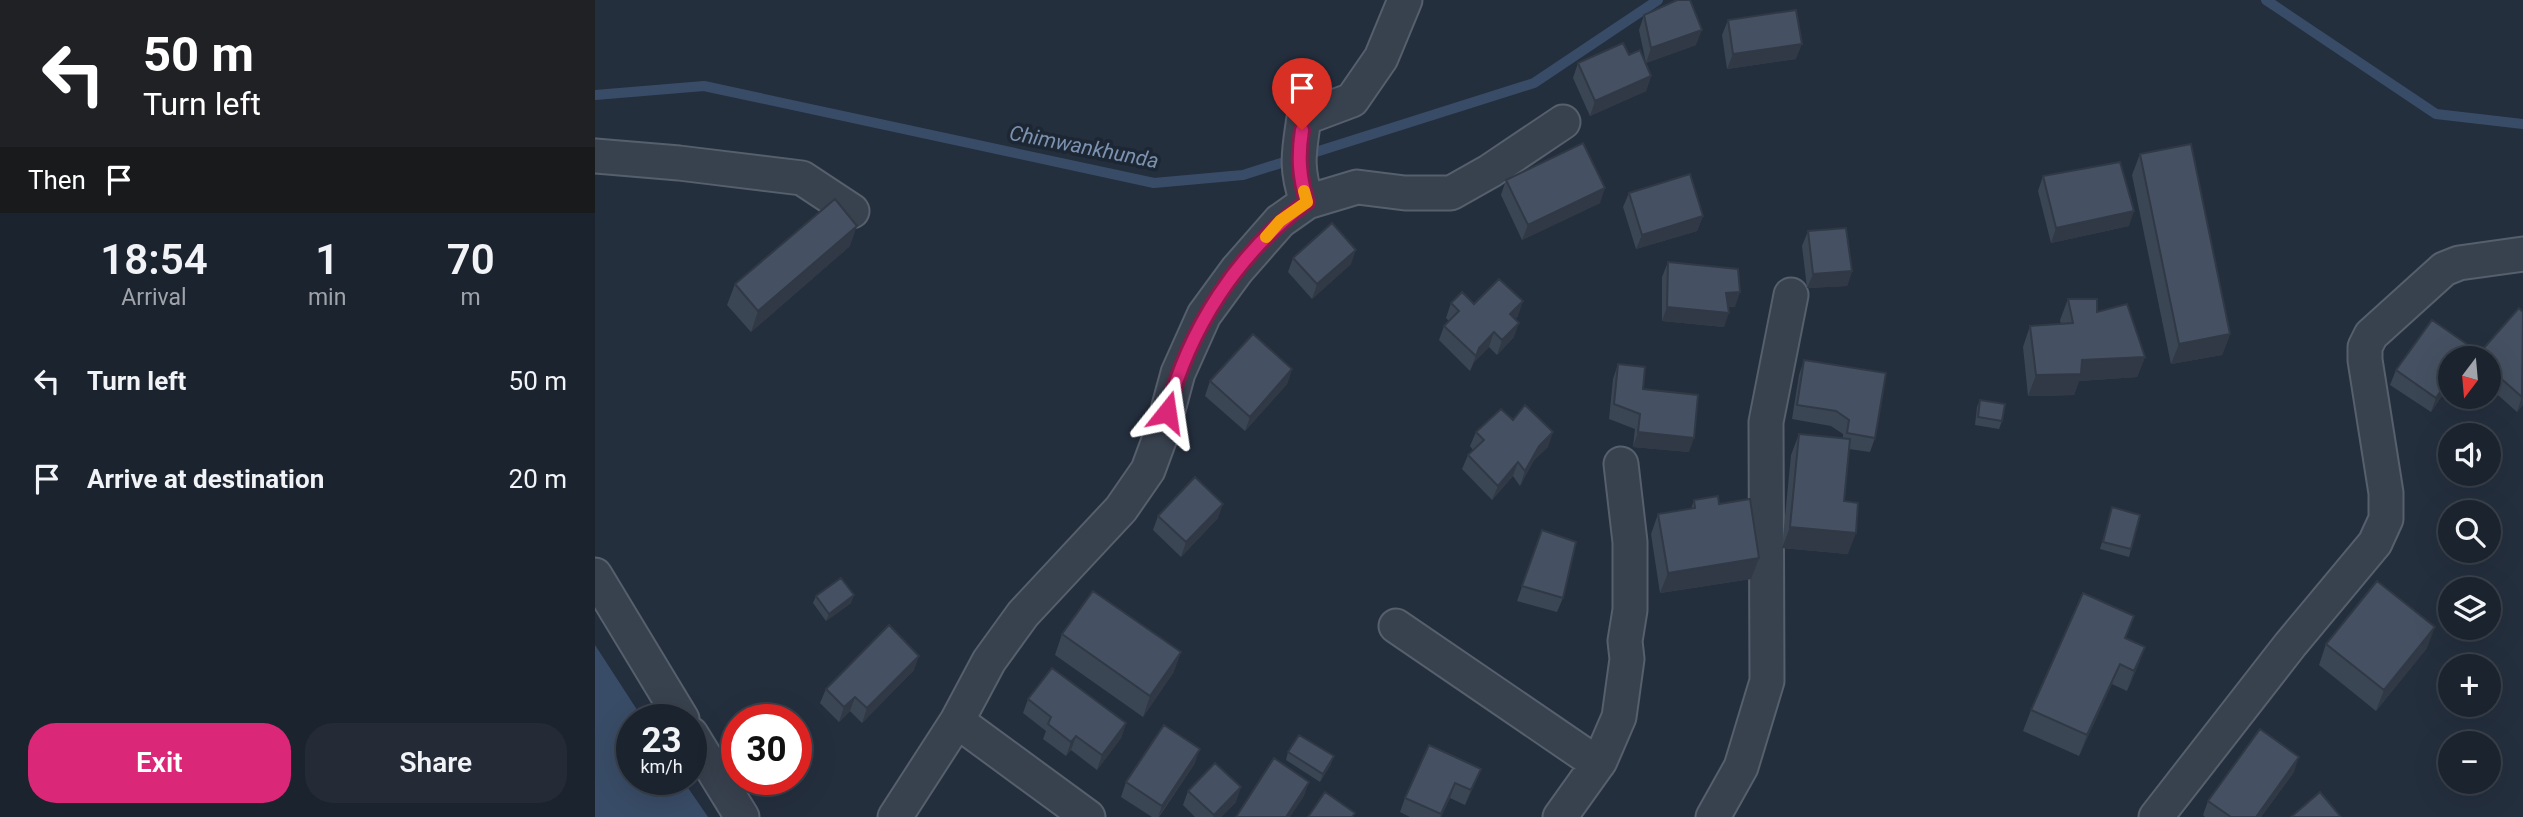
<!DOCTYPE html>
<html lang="en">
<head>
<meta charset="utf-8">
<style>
	:root { --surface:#1b232e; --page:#242b36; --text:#f1f3f6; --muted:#a0a4aa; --line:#39404a; --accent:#db2777 }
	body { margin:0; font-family:Roboto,sans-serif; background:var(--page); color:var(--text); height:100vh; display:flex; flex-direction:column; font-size:26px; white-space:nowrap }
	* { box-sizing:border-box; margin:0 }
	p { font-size:23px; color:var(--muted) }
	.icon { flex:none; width:38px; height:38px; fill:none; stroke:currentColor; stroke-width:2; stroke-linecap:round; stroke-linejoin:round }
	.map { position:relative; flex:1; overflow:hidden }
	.details { display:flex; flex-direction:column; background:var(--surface); width:595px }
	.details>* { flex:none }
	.guide { background:#202124; color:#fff; overflow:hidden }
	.needle { width:46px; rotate:196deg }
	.controls { position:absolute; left:1843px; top:346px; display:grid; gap:14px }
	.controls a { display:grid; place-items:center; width:63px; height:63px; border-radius:50%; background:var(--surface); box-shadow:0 7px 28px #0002,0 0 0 2px var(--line); font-size:35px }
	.speed { position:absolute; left:21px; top:704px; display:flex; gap:14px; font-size:35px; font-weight:700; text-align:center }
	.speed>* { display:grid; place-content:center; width:91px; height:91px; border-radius:50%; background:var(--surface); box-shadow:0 7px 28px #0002,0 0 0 2px var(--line); line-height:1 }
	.speed small { font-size:18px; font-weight:400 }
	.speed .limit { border:10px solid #d22; background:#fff; color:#111 }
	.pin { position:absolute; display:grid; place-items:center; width:60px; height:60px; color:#fff; margin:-72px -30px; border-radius:50% 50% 50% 0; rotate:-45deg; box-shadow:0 0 7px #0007 }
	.pin .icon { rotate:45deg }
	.me { position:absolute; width:77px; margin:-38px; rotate:15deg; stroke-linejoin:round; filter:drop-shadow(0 0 5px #0008) }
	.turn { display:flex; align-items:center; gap:24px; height:147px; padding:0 28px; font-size:32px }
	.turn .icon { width:91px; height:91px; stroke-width:2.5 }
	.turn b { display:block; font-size:49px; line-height:60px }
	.then { display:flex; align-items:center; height:66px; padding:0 28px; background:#0003; gap:14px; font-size:26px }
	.eta { display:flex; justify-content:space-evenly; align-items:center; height:119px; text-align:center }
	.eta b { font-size:42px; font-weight:600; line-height:49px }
	.button { display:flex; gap:14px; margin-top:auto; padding:14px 28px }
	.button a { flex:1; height:80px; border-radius:28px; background:var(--accent); color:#fff; font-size:28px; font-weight:600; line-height:80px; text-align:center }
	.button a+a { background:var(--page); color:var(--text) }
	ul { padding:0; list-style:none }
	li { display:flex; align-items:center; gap:21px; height:98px; padding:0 28px }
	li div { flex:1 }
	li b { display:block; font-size:26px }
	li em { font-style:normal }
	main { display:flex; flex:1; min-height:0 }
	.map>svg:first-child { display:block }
</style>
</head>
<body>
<main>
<section class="details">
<div class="guide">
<div class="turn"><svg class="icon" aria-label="left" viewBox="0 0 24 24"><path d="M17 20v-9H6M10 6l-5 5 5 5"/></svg><div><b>50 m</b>Turn left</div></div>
<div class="then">Then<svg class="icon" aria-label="arrive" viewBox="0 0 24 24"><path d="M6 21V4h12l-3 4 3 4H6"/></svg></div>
</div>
<div class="eta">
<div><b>18:54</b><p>Arrival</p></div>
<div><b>1</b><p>min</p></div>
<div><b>70</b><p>m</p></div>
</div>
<ul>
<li><svg class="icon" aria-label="left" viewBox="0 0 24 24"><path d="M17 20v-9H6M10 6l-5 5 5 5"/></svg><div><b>Turn left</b></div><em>50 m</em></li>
<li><svg class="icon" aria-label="arrive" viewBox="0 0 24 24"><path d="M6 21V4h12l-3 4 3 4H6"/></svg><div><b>Arrive at destination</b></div><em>20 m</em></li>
</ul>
<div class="button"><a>Exit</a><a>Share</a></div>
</section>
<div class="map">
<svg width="1928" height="817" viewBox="0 0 1928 817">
	<rect width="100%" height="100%" fill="#242f3e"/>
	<path fill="#394c67" d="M0 645 48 719H37V779H87L113 817H0Z"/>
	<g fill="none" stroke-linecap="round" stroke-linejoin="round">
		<path stroke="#394c67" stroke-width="10" d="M1671 0 1841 114 1928 124
			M0 95 109 86 559 183 648 175 939 83 1063 0"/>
		<defs>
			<path id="minor" d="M0 156 84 163 207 178 257 211
				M712 202C700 167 704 152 709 118L757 100 786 58 810 0
				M0 575 87 719
				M801 626 1003 764
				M362 721 493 817
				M96 734 147 817
				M300 817 362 721 394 661 428 614 526 509 553 470 567 432 583 373 609 315 642 270 685 221 712 202 762 187 810 193H856L895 171 968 122
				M965 817 1005 761 1024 717 1032 659 1030 641 1035 610V542L1026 464
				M1118 817 1146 767 1172 681 1171 422 1196 295
				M1561 817 1695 645 1780 543 1791 519V493L1770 360V347L1776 335 1849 269 1864 263 1928 254"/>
		</defs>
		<use href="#minor" stroke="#565f6c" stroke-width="37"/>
		<use href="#minor" stroke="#38414e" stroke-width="33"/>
	</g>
	<path fill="#3b4654" d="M1049 15 1101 45 1051 63 1044 30Z
		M1133 20 1201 59 1132 69 1127 35Z
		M983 63 1056 76 1051 91 995 116 978 78Z
		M1545 154 1635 334 1627 355 1576 364 1537 175Z
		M1448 176 1534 226 1456 243 1443 191Z
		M911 180 1005 203 927 240 906 195Z
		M1034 193 1108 216 1102 231 1041 249 1028 207Z
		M1213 231 1257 271 1252 286 1212 288 1207 246Z
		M255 246 156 332 132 305 140 284Z
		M698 258 756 264 717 299 693 272Z
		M1073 262 1140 307H1133L1129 327 1067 321V277Z
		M1473 299 1502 312 1550 357 1542 377 1484 381 1479 395 1433 396 1428 347 1435 326 1466 324 1465 320Z
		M856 303 879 304 923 316 920 319 919 337 902 355 894 347 879 362 875 371 844 340 849 326 854 321 851 318Z
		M1924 308 1928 405 1922 412 1894 387V359H1881Z
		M1209 360 1280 438 1275 452 1254 449 1249 501 1253 554 1187 548 1196 455 1204 434 1248 438V434L1236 426 1197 419 1204 375Z
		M1023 364 1048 389 1094 452 1038 447 1040 429 1014 419 1018 379Z
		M697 369 692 384 650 431 610 396 615 381Z
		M1801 370 1855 384 1836 412 1795 385Z
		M1385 400 1407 421 1404 429 1380 425 1382 407Z
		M918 420 953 447 939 460 925 486 918 476 897 500 867 469 873 455 878 450 875 446 881 432Z
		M1099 500 1164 558 1156 579 1065 593 1056 534 1063 514 1096 509Z
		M1517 507 1536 549 1534 557 1505 549Z
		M563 516 623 518 586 557 558 530Z
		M947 530 968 598 962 612 922 601Z
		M221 596 256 603 231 621 218 603Z
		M467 634 586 652 578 673 548 717 460 655Z
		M1531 639 1550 647 1542 668 1532 691 1517 684 1484 756 1428 731 1436 710Z
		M1731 644 1832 648 1781 711 1724 665Z
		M319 670 267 723 255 711 244 722 225 703 231 689Z
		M433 699 531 723 526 738 502 770 476 750 471 756 448 739 451 731 428 713Z
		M693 752 736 764 725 782 691 760Z
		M600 763 564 817H557L526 797 531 782Z
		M886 769 870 805 855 798 846 817H815L805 812 810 798Z
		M1699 772 1666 817H1610L1608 815 1613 801Z
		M593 791 641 802 626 817H600L588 805Z"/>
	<path fill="#303945" d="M1107 30 1101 45 1051 63 1056 48Z
		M1207 44 1201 59 1132 69 1138 54Z
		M1056 76 1051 91 995 116 1000 101Z
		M1010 188 1005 203 927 240 933 225Z
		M1539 211 1534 226 1456 243 1461 228Z
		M1108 216 1102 231 1041 249 1047 235Z
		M262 226 255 246 156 332 163 311Z
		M761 250 756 264 717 299 722 284Z
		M1257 271 1252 286 1212 288 1218 274Z
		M1145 292 1140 307H1126L1131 293Z
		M928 301 923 316 910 329 915 314Z
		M1072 307 1134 313 1129 327 1067 321Z
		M924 323 919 337 902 355 907 340Z
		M899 332 894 347 879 362 875 371 884 348Z
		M1635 334 1627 355 1576 364 1584 344Z
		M1876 347 1872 359H1868Z
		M1550 357 1542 377 1484 381 1479 395 1433 396 1441 375 1487 360Z
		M697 369 692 384 650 431 655 417Z
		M1855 377V384L1836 412 1841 398Z
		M1927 397 1928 405 1922 412Z
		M958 432 953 447 939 460 925 486 930 471 944 446Z
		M1043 432 1099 438 1094 452 1038 447Z
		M923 462 918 476 897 500 903 486Z
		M628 504 623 518 586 557 591 542Z
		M1195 527 1261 533 1253 554 1187 548Z
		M1164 558 1156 579 1065 593 1073 573Z
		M259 595 256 603 231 621 234 614Z
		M1840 627 1832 648 1781 711 1789 690Z
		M1550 647 1542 668 1532 691 1539 671Z
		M586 652 578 673 548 717 555 696Z
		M324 656 319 670 267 723 272 708Z
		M1525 664 1517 684 1484 756 1492 735Z
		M260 697 255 711 244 722 249 707Z
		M531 723 526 738 502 770 507 755Z
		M481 736 476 750 471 756 476 742Z
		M605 749 600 763 563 817 567 806Z
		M739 756 736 764 725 782 728 774Z
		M1704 757 1699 772 1666 817H1661Z
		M886 769 880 784 870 805 876 790Z
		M714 782 709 796 695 817H691Z
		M860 783 855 798 846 817H845Z
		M646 787 641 802 626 817H618Z"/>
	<path fill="#455162" stroke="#303945" stroke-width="2" d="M1082 0H1095L1107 30 1056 48 1049 15Z
		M1201 10 1207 44 1138 54 1133 20Z
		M1028 43 1034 55 1045 50 1056 76 1000 101 983 63Z
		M988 143 1010 188 933 225 911 180Z
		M1596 144 1635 334 1584 344 1545 154Z
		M1525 162 1539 211 1461 228 1448 176Z
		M1095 174 1108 216 1047 235 1034 193Z
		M240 199 262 226 163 311 140 284Z
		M737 223 761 250 722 284 698 258Z
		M1251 228 1257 271 1218 274 1213 231Z
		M1073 262 1143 269 1145 292 1131 293 1134 313 1072 307Z
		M904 279 928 301 915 314 924 323 907 340 899 332 884 348 881 356 849 326 864 311 856 303 867 292 879 304Z
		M1473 299H1502V312L1532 304 1550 357 1487 360 1486 374 1441 375 1435 326 1478 323Z
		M1924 308 1928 312 1927 397 1894 368V359H1883L1881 357Z
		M1837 320 1876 347 1868 359H1855V377L1841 398 1801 370Z
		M658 334 697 369 655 417 615 381Z
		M1209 360 1291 373 1280 438 1252 433 1254 420 1241 411 1202 405Z
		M1023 364 1050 367 1048 389 1103 395 1099 438 1043 432 1045 414 1019 404Z
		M1385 400 1410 404 1407 421 1383 417Z
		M930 405 958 432 944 446 930 471 923 462 903 486 873 455 889 440 881 432 906 409 918 420Z
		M1204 434 1255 439 1249 501 1263 503 1261 533 1195 527Z
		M600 477 628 504 591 542 563 516Z
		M1123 496 1124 504 1155 499 1164 558 1073 573 1063 514 1100 508 1099 500Z
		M1517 507 1545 515 1536 549 1508 542Z
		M947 530 981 542 968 598 927 586Z
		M246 578 259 595 234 614 221 596Z
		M1782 581 1840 627 1789 690 1731 644Z
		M498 591 586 652 555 696 467 634Z
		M1488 593 1539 616 1530 638 1550 647 1539 671 1525 664 1492 735 1436 710Z
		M294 625 324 656 272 708 260 697 249 707 231 689Z
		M457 668 531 723 507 755 481 736 476 742 453 724 456 717 433 699Z
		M569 725 605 749 567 806 531 782Z
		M1665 729 1704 757 1661 817H1636L1613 801Z
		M704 735 739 756 728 774 693 752Z
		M834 745 886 769 876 790 860 783 846 814 810 798Z
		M679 758 714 782 691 817H641Z
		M620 763 646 787 619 815 593 791Z
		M730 792 760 813 757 817H713Z
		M1725 792 1746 817H1696Z"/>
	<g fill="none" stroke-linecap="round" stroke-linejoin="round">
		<defs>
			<path id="route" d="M572 412C594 329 642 253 712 202 704 176 703 156 707 130"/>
		</defs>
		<use href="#route" stroke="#8e194d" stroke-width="18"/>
		<use href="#route" stroke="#db2777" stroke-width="12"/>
		<path stroke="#f59e0b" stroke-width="12" d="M671 237 685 221 712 202 709 191"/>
	</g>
	<g text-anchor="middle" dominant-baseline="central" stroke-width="7" stroke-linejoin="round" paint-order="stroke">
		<g font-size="21" font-style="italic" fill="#7c92b1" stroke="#1d2633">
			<text transform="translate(489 147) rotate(11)">Chimwankhunda</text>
		</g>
	</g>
</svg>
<div class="controls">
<a><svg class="needle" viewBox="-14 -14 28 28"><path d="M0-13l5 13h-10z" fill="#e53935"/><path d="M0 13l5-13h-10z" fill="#a0a4aa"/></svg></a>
<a><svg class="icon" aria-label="sound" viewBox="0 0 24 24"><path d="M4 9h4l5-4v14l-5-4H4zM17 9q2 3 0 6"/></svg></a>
<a><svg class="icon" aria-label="search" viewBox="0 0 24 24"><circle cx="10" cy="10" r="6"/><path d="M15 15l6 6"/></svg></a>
<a><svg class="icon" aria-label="layers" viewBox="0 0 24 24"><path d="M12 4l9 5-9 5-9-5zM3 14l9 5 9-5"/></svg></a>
<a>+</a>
<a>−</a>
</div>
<div class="speed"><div>23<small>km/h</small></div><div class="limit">30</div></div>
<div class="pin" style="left:707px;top:130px;background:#d93025"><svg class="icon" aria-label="arrive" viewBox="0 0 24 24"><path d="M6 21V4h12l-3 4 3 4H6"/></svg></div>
<svg class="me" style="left:572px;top:412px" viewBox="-20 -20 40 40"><path d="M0-17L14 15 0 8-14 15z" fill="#db2777" stroke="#fff" stroke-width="4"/></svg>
</div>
</main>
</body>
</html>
